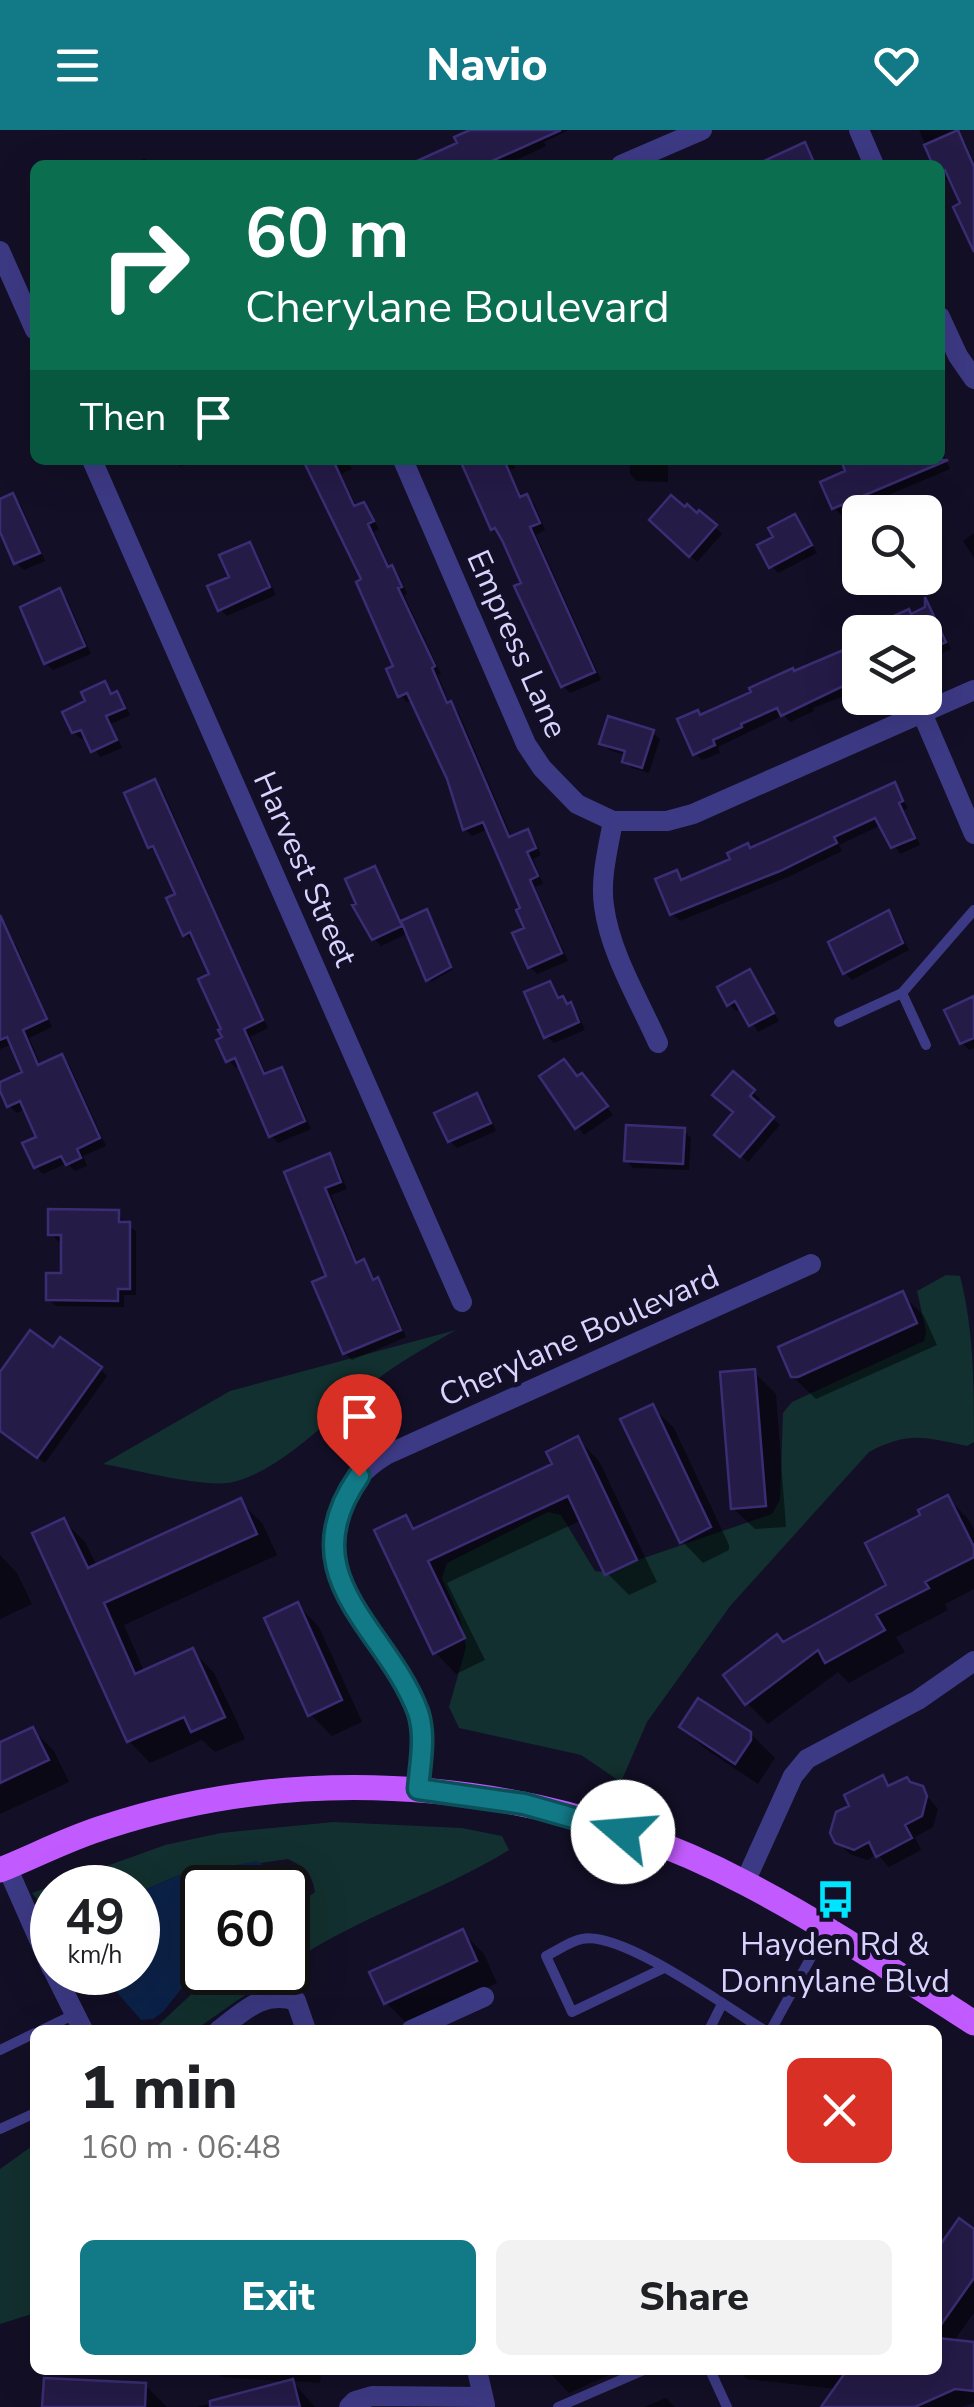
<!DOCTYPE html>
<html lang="en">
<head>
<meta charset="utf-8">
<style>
	:root { --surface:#fff; --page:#f2f2f2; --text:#202124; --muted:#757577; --accent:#127987 }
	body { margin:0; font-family:"Nunito Sans",sans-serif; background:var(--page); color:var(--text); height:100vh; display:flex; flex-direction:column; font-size:38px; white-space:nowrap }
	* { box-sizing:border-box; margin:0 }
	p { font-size:32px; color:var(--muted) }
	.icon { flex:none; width:55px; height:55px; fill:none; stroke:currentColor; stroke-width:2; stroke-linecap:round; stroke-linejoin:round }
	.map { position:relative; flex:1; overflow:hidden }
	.sheet { position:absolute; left:30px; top:1895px; width:912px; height:350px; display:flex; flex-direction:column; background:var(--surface); border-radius:15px; box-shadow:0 10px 40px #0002 }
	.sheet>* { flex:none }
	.top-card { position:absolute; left:30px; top:30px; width:915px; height:305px; border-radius:15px; box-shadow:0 10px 40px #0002; background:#0b6e4f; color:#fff; overflow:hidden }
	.buttons { position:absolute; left:842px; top:365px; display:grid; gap:20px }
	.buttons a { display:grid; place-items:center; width:100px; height:100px; border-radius:15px; background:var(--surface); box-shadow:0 10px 40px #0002; font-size:50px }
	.speed { position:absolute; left:30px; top:1735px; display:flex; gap:20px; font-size:50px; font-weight:700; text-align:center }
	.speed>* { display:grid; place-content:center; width:130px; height:130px; border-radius:50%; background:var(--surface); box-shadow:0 10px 40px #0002; line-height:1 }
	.speed small { font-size:25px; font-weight:400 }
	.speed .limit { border:5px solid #111; border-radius:15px; background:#fff; color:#111 }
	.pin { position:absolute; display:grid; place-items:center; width:85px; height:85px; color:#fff; margin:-102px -42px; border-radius:50% 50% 50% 0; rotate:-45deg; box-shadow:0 0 10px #0007 }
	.pin .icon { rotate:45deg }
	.me { position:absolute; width:110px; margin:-55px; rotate:288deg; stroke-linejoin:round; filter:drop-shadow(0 0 8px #0008) }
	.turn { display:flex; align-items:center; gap:35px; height:210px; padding:0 50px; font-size:45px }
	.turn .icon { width:130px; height:130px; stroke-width:2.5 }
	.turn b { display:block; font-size:70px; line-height:85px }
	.then { display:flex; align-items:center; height:95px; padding:0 50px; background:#0003; gap:20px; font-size:38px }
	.round { display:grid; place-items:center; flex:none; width:105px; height:105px; border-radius:15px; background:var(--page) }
	.overview { display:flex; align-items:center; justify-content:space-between; height:170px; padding:0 50px }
	h1 { font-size:60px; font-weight:800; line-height:75px }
	.primary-button { display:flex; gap:20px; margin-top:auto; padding:20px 50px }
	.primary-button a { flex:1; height:115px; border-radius:15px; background:var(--accent); color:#fff; font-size:40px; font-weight:800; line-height:115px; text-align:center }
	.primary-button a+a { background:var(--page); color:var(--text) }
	header { display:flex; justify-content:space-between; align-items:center; height:130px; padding:0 50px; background:var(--accent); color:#fff; font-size:45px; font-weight:800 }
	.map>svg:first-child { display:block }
</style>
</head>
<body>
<header><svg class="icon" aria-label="menu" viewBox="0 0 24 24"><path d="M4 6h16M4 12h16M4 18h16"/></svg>Navio<svg class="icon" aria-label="heart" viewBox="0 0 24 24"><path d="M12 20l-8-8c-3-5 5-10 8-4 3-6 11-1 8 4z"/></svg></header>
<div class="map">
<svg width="974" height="2277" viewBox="0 0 974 2277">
	<rect width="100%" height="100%" fill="#130f26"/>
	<path fill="#12302f" d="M946 1145 960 1146C974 1200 974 1256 974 1312L967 1316C924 1307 909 1301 869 1322L731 1475 647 1592 621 1652 581 1625 459 1598 449 1577 466 1517 460 1489 442 1448 447 1433 548 1382 561 1385 595 1441 603 1442 772 1384 780 1370 783 1283 792 1272 924 1211 926 1201 917 1161Z
		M456 1200C432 1214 406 1228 383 1245 340 1276 287 1339 233 1352 206 1359 133 1339 103 1334L230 1261Z
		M334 1692 462 1698 502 1706 509 1720C438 1764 356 1787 288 1835V1782L315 1762C312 1743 305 1737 288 1729L179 1745 138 1763V1758H52V1787L32 1763 165 1715 221 1703Z
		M215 1842 277 1843 195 1900H153Z
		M35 2014V2183L0 2194V2039Z"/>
	<path fill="#0c2248" d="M257 1731C269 1739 274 1743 272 1757L202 1758V1833L163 1882 153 1889 141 1890 100 1843 138 1842V1763L179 1745Z"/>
	<path fill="#0007" d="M476 0H569L544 12 546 16 506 35H414L461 14Z
		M919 0H960L974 32V107L951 47 946 50 940 44V35H935Z
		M145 28 149 35H129Z
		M940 317 950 339 841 385 834 377 852 330H940Z
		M174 330H195L180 337Z
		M306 330H347L352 339 341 344 357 378 364 375 379 399 374 402 390 437 399 445 407 464 404 465 441 544 438 545 450 575 458 581 512 708 527 702 534 709 541 725 533 729 543 754 535 757 568 831 537 844 530 837 523 779 489 699 472 706 465 699 449 648 413 570 407 572 400 565 396 538 365 450Z
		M463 330H511L515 338 510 340 523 369 526 367 534 374 545 400 536 405 601 550 570 563 563 556 525 454 502 407 493 398Z
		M630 330H668V352L637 351 630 344Z
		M13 366 20 373 45 431 24 440 16 433 0 395V371Z
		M795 387 817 423 778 443 771 436 776 408Z
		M652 389 715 397 722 404 697 432Z
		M974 403V428L963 411Z
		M249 415 256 422 276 465 227 486 220 479Z
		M60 461 67 469 91 524 53 540 46 533Z
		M928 478 936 486 951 519 925 531V502H877L886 498 892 490Z
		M860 510V560L813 578 814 581 790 592 784 585 718 617 720 623 702 630 695 623 701 587 847 522 845 517Z
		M104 554 113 566 117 564 124 571 130 585 111 594 122 618 100 627 87 607 81 609 74 602 88 572Z
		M652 602 660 609 649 643 632 638 625 631 626 625 609 620 602 613Z
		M154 652 162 659 268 898 250 907 267 946 281 940 288 947 311 999 278 1013 271 1005 241 935 236 938 228 930 212 846 196 810 192 811 185 804 178 765 157 724 150 717Z
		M894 655 908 678 904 680 920 715 900 724 881 695 839 715 842 721 788 747 680 791 672 784 676 743 685 751Z
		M374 739 381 746 402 793 427 782 429 785 452 840 431 852 409 803 381 816 374 808Z
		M888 783 895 790 909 820 852 850 845 843Z
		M9 808 16 815 52 897 29 908 41 936 62 927 69 934 106 1016 83 1026 87 1036 75 1041 67 1033 43 1044 36 1037 40 1008 26 978 17 983 9 976 26 943 13 914 0 919V812Z
		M750 843 779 891 758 902 742 878 736 881 729 874Z
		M550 854 561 870 577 882 585 900 554 913 546 906Z
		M974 868V918L969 920 962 913Z
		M542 947 578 949 589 953 613 985 584 1005Z
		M753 962 760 969 756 974 780 995 748 1032 718 1005Z
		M476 966 484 973 496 1001 457 1018 450 1011Z
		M684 1001 691 1008 689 1040 633 1038 626 1030Z
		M329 1026 336 1033 347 1059 331 1065 359 1135 364 1132 376 1151 385 1158 406 1207 352 1230 345 1223 329 1147 287 1044Z
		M118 1083 125 1094 136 1101V1165H124V1177L56 1176 48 1169 63 1146 64 1111H58L51 1104Z
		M902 1164 924 1186 937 1215 816 1269 794 1248 781 1218Z
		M54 1221 100 1239 107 1246 45 1333 0 1299V1246Z
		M754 1242 776 1264 786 1397 755 1399 733 1378Z
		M652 1277 674 1298 729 1415V1420L703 1433 682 1411Z
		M578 1309 599 1331 657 1452 629 1465 607 1443 582 1390 447 1453 485 1530 456 1544 435 1522 405 1388 417 1400 556 1336Z
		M948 1368 969 1390 974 1400V1459L945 1474 948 1480 896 1507 905 1522 849 1553 838 1542 768 1594 747 1573 784 1514 890 1456 923 1386Z
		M240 1371 262 1393 277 1425 124 1495 145 1543 193 1521 214 1543 245 1609 215 1622 202 1610 150 1633 129 1611 64 1391 85 1412 97 1436Z
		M0 1425 17 1443 32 1474 0 1489Z
		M298 1475 319 1497 362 1592 332 1606 310 1584Z
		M699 1571 753 1606 775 1628 758 1654 704 1618 682 1597Z
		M33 1600 54 1621 69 1652 0 1684V1615Z
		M882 1648 892 1658 912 1656 921 1659 938 1679 933 1697 915 1707 921 1720 889 1737 877 1724 867 1730 850 1724 837 1712 853 1677Z
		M462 1802 484 1824 497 1853 407 1894 386 1872Z
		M960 2092 974 2102V2183L953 2212 974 2215V2273L961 2277H824L837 2259 747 2249 738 2240H938V2122Z
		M215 2240H321L320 2253 292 2251 315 2277H197L291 2252 221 2247Z
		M547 2240H620L569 2263Z
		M145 2255 167 2277H45Z
		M666 2268 675 2277H644Z"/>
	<path fill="#241b47" stroke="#3b2d73" stroke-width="2.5" d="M470 0H561L483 35H408L457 13 454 7Z
		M958 0 974 37V122L953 77 960 73 945 40 940 42V35H933L924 15Z
		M805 12 815 35H755Z
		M303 330H333L354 376 364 372 374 391 368 394 388 437 392 435 402 457 398 458 435 536 432 538 447 573 451 571 509 707 528 699 536 718 527 722 538 746 530 750 562 823 528 838 512 803 524 798 516 780 520 778 483 692 463 700 447 649 407 563 398 567 386 539 393 536 356 452 361 449Z
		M460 330H504L520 367 527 364 540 393 530 397 595 542 561 557 514 456 521 453 502 410 495 398 491 400Z
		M841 330H948L832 379 820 352 845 341Z
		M13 363 40 423 14 434 0 402V369Z
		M671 365 685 377 687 374 697 383 699 380 717 395 689 427 649 390Z
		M795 384 812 415 769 438 757 415 773 407 768 398Z
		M250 412 270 457 218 481 207 456 229 447 219 425Z
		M60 458 85 516 44 534 20 477Z
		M925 467 946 512 925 521V502H859L909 479 911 484 925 477Z
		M860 513V548L781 586 777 578 741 594 742 597 713 610 715 615 693 625 677 589 698 580 700 585 751 562 749 558 793 538 794 541Z
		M105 551 111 564 117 561 125 578 106 586 117 610 91 622 81 600 72 603 62 582 85 571 81 562Z
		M608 586 654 600 642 638 622 632 625 621 599 614Z
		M155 649 263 890 244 899 264 944 282 937 305 991 269 1007 235 928 226 932 216 910 222 907 218 900 221 899 198 849 209 844 190 802 183 806 166 768 175 764 153 716 148 718 124 663Z
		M895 652 903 671 899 673 915 708 891 718 875 688 834 707 837 713 780 741 670 785 655 749 677 740 681 750 730 729 727 723 748 713 750 718Z
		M375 736 402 796 372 810 352 775 356 774 345 749Z
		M427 779 451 837 426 851 401 791Z
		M889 780 903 813 843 844 828 812Z
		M0 785 47 889 23 900 38 935 62 924 100 1008 77 1019 81 1028 66 1035 61 1026 34 1038 22 1013 36 1007 20 971 7 977 0 961V952L22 942 7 907 0 910Z
		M750 839 774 883 749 896 735 871 727 876 717 857Z
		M550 851 558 868 563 866 567 874 571 872 579 892 544 908 524 862Z
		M974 866V908L960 914 944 880Z
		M564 929 577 946 582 943 608 976 575 999 539 946Z
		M733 941 755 960 750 966 774 987 740 1027 714 1005 733 982 712 965Z
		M477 963 491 993 448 1012 434 983Z
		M626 995 685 998 683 1034 624 1031Z
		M330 1023 341 1052 325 1058 356 1133 364 1129 373 1150 378 1147 401 1200 343 1224 312 1152 326 1146 284 1042Z
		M48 1079 119 1080V1092H130V1159H118V1171L46 1170V1143H61V1105H48Z
		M903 1161 917 1193 798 1247H791L778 1217Z
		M30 1200 53 1217 60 1207 102 1237 37 1328 0 1301V1242Z
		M755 1239 766 1376 731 1379 720 1242Z
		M653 1274 711 1397 680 1413 620 1289Z
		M578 1306 637 1430 605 1445 568 1366 428 1431 465 1508 433 1524 374 1400 406 1385 413 1399 552 1334 546 1322Z
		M948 1365 974 1417V1427L925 1452 929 1458 876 1485 885 1500 825 1533 818 1520 745 1575 723 1545 777 1504 783 1512 886 1455 865 1413 920 1385 918 1380Z
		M241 1368 257 1404 104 1473 135 1544 193 1518 225 1587 191 1602 184 1587 127 1612 32 1403 64 1388 88 1438Z
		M298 1472 342 1570 308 1586 264 1488Z
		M698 1568 751 1602V1610L735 1634 679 1597Z
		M33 1597 49 1630 0 1653V1612Z
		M883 1645 888 1656 907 1647 910 1652 923 1656 927 1666 922 1686 905 1695 912 1708 876 1727 869 1712 854 1720 835 1713 830 1703 836 1682 849 1676 844 1665Z
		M463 1799 477 1831 384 1874 369 1842Z
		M959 2088 974 2099V2148L938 2199V2118Z
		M938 2208 974 2212V2261L955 2259 915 2277H821L847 2240H938Z
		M44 2248 146 2253 145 2277H42Z
		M293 2249 300 2277H210V2271Z"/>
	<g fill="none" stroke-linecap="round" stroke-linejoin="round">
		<path stroke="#3d3a85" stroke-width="10" d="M902 863 926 915
			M839 892 902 863 974 780
			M664 1838 572 1882 546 1826C557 1821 570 1811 582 1809 621 1800 728 1878 764 1900
			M42 1900 73 1885
			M709 1900 722 1874
			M771 1900 826 1800
			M0 1920 35 1903
			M0 1999 35 1983
			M710 2240 727 2277
			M558 2277 644 2240"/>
		<path stroke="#3d3a85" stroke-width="20" d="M859 0 874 35
			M621 35 702 0
			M0 121 35 200
			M940 187 958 226 974 249
			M92 330 462 1172
			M403 330 526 614 542 638 577 674 613 691H667L693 684 974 560
			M922 583 974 704
			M613 691C608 719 600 748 604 776 610 823 639 870 658 913
			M418 1659C420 1635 426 1606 418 1583 394 1514 315 1466 339 1383 346 1358 363 1339 386 1325L811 1134
			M7 1737 52 1839
			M745 1752 793 1646 807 1629 918 1570 974 1531
			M54 1842 83 1900
			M219 1900C244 1881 263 1860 296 1871L306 1900
			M411 1900 484 1867
			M477 2240 485 2275
			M349 2277 355 2271 372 2266 483 2267"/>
		<path stroke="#c25bff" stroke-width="25" d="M0 1740C35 1726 69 1708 105 1697 315 1628 553 1651 747 1754 826 1795 899 1845 974 1893"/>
	</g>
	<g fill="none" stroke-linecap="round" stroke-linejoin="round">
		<defs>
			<path id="route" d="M359 1346C288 1447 387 1498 418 1582 426 1606 420 1634 418 1659L524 1674 623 1702"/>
		</defs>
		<use href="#route" stroke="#0c4f58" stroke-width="25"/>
		<use href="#route" stroke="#127987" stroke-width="18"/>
	</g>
	<defs>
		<symbol id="bus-bare" viewBox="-9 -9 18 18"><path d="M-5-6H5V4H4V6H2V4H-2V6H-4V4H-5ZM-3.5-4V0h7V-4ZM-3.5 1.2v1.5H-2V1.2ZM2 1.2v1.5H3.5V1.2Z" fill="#00e5ff" stroke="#130f26" stroke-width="2.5" paint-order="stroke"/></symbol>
	</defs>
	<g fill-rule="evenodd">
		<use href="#bus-bare" x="808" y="1742" width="55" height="55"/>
	</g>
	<g text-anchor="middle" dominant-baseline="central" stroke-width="10" stroke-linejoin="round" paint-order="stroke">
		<g font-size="32" fill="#d9d4ff" stroke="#130f26">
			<text transform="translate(517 514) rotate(66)">Empress Lane</text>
			<text transform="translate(305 739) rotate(66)">Harvest Street</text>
			<text transform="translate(579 1206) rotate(-24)">Cherylane Boulevard</text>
		</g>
		<g font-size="32" fill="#d9d4ff" stroke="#130f26">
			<text x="835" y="1814">Hayden Rd &amp;<tspan x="835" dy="37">Donnylane Blvd</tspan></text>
		</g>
	</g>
</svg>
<div class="buttons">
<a><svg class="icon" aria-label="search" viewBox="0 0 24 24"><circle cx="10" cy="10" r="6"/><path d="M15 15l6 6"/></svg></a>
<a><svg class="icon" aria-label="layers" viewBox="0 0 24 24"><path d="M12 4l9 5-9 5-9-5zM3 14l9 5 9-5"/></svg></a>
</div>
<div class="speed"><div>49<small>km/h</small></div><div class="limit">60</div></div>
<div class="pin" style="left:359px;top:1346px;background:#d93025"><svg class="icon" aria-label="arrive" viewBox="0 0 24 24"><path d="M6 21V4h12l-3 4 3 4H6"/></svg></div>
<svg class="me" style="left:623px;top:1702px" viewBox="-20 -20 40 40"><circle r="19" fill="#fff"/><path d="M0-13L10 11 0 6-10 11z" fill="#127987"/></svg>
<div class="top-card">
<div class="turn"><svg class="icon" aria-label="right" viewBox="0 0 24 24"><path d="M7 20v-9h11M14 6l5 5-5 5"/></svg><div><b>60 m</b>Cherylane Boulevard</div></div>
<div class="then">Then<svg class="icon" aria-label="arrive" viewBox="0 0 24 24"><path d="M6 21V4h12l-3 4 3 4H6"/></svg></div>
</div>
<section class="sheet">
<div class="overview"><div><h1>1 min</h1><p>160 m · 06:48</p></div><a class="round" style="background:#d93025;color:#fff"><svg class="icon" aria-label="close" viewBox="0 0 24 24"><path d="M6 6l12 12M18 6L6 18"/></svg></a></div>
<div class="primary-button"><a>Exit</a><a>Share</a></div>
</section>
</div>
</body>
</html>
